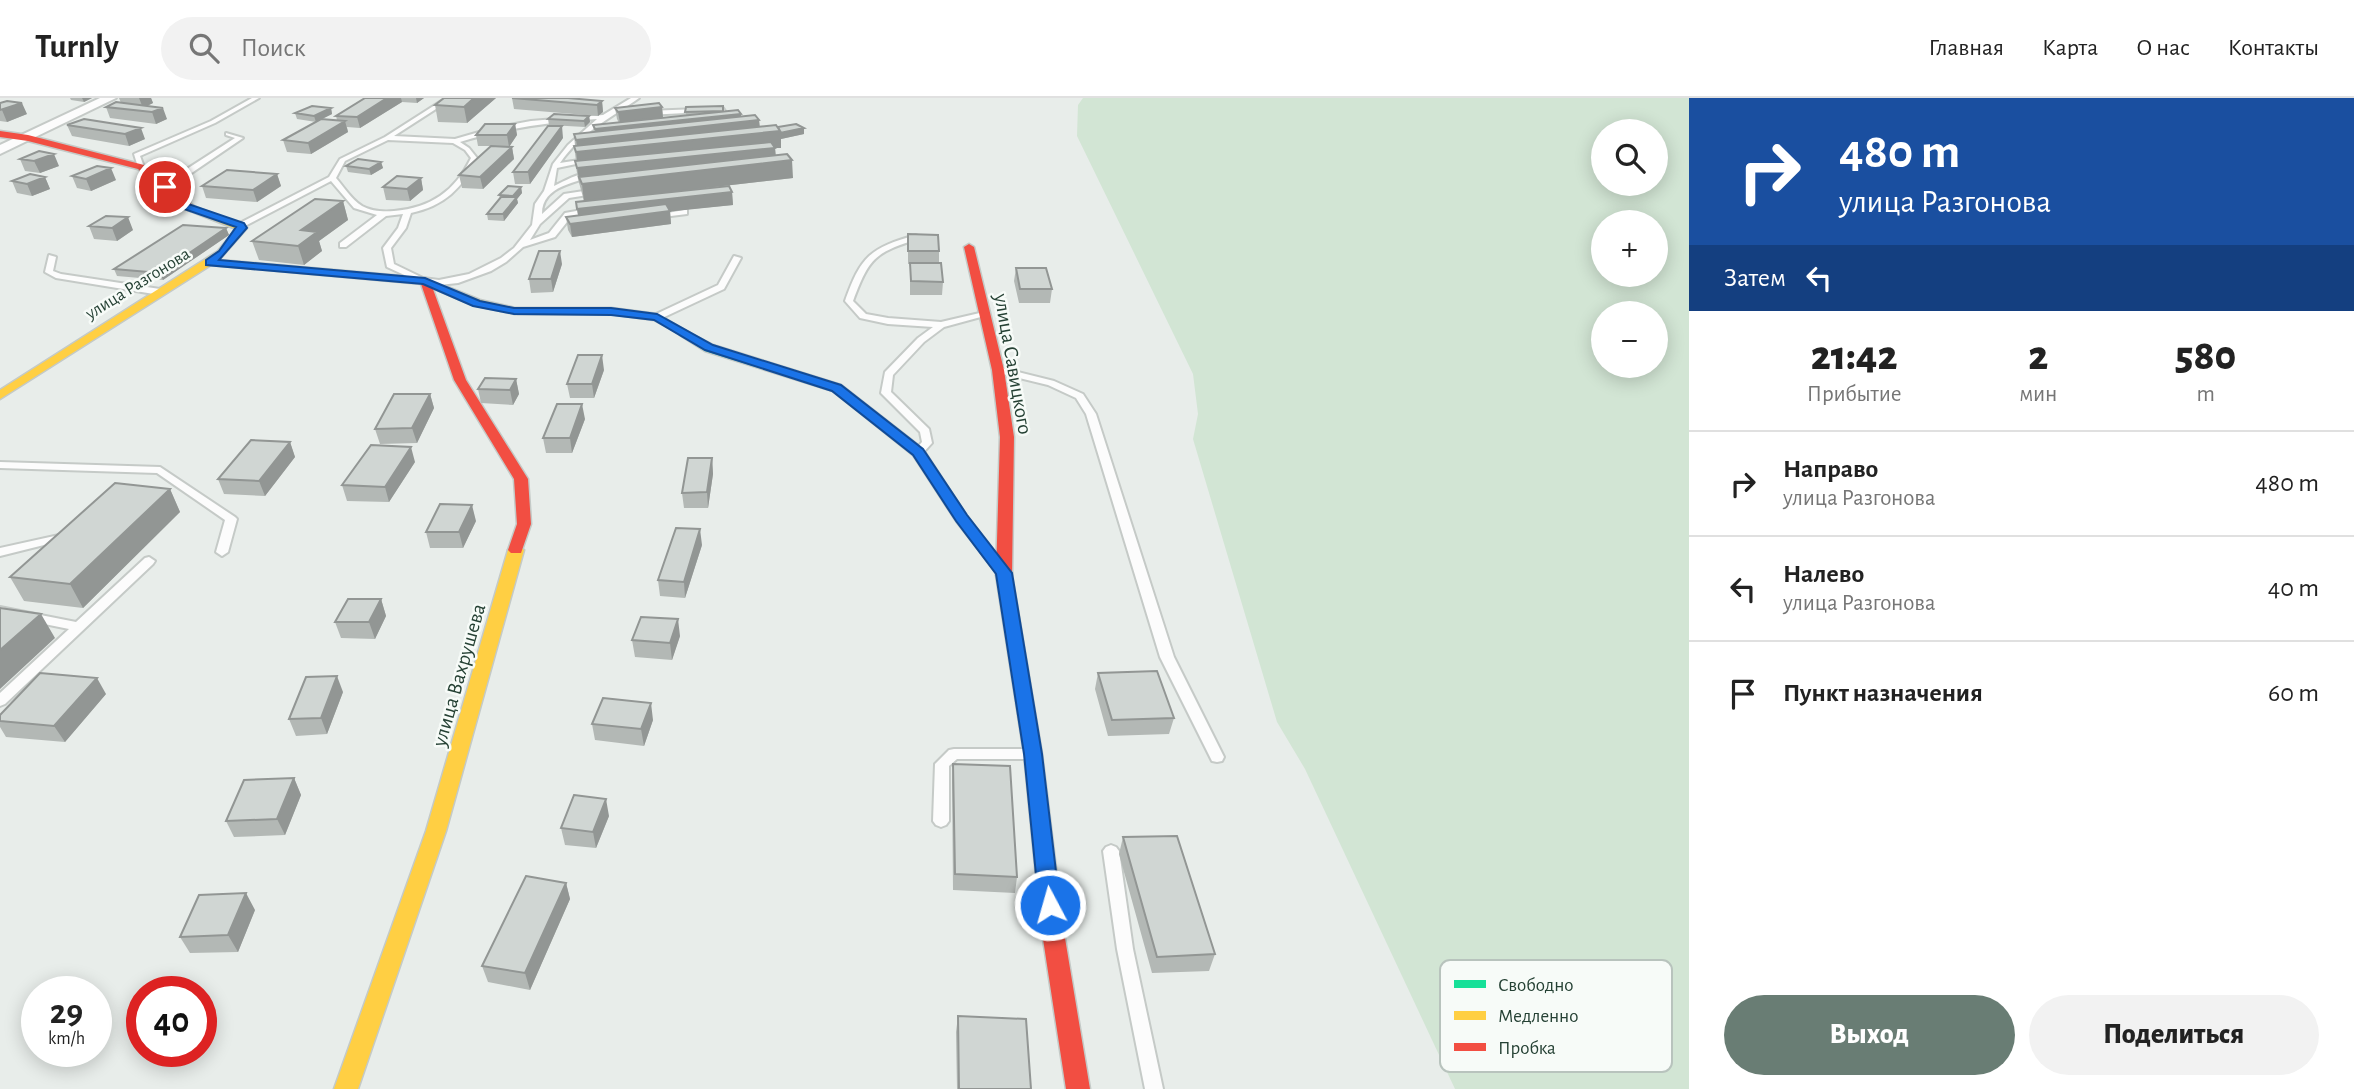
<!DOCTYPE html>
<html lang="ru">
<head>
<meta charset="utf-8">
<style>
	:root { --surface:#fff; --page:#f2f2f2; --text:#222; --muted:#767676; --line:#e0e0e0; --accent:#697d74 }
	body { margin:0; font-family:"Alegreya Sans",sans-serif; background:var(--page); color:var(--text); height:100vh; display:flex; flex-direction:column; font-size:26px; white-space:nowrap }
	* { box-sizing:border-box; margin:0 }
	p { font-size:23px; color:var(--muted) }
	.icon { flex:none; width:38px; height:38px; fill:none; stroke:currentColor; stroke-width:2; stroke-linecap:round; stroke-linejoin:round }
	.map { position:relative; flex:1; overflow:hidden }
	.panel { display:flex; flex-direction:column; background:var(--surface); width:665px }
	.panel>* { flex:none }
	.top-card { background:#1a4fa0; color:#fff; overflow:hidden }
	.buttons { position:absolute; left:1591px; top:21px; display:grid; gap:14px }
	.buttons a { display:grid; place-items:center; width:77px; height:77px; border-radius:50%; background:var(--surface); box-shadow:0 4px 18px #0003; font-size:35px }
	.speed { position:absolute; left:21px; top:878px; display:flex; gap:14px; font-size:35px; font-weight:700; text-align:center }
	.speed>* { display:grid; place-content:center; width:91px; height:91px; border-radius:50%; background:var(--surface); box-shadow:0 4px 18px #0003; line-height:1 }
	.speed small { font-size:18px; font-weight:400 }
	.speed .limit { border:10px solid #d22; background:#fff; color:#111 }
	.pin { position:absolute; display:grid; place-items:center; width:60px; height:60px; color:#fff; margin:-30px; border:4px solid #fff; border-radius:50%; box-shadow:0 2px 7px #0007 }
	.me { position:absolute; width:77px; margin:-38px; rotate:354deg; stroke-linejoin:round; filter:drop-shadow(0 0 5px #0008) }
	.turn { display:flex; align-items:center; gap:24px; height:147px; padding:0 35px; font-size:32px }
	.turn .icon { width:91px; height:91px; stroke-width:2.5 }
	.turn b { display:block; font-size:49px; line-height:60px }
	.then { display:flex; align-items:center; height:66px; padding:0 35px; background:#0003; gap:14px; font-size:26px }
	.eta { display:flex; justify-content:space-evenly; align-items:center; height:119px; text-align:center }
	.eta b { font-size:42px; font-weight:800; line-height:49px }
	.button { display:flex; gap:14px; margin-top:auto; padding:14px 35px }
	.button a { flex:1; height:80px; border-radius:42px; background:var(--accent); color:#fff; font-size:28px; font-weight:800; line-height:80px; text-align:center }
	.button a+a { background:var(--page); color:var(--text) }
	ul { padding:0; list-style:none }
	li { display:flex; align-items:center; gap:21px; height:105px; padding:0 35px; border-top:2px solid var(--line) }
	li div { flex:1 }
	li b { display:block; font-size:26px }
	li em { font-style:normal }
	header { display:flex; align-items:center; gap:42px; box-sizing:border-box; height:98px; padding:0 35px; background:var(--surface); border-bottom:2px solid var(--line) }
	header strong { font-size:33px }
	nav { display:flex; gap:38px; margin-inline-start:auto; font-size:24px }
	.search { width:490px; height:63px; background:var(--page); display:flex; align-items:center; gap:18px; box-sizing:border-box; padding:0 24px; border-radius:38px; color:var(--muted); font-size:26px }
	main { display:flex; flex:1; min-height:0 }
	.map>svg:first-child { display:block }
</style>
</head>
<body>
<header>
<strong>Turnly</strong>
<div class="search"><svg class="icon" aria-label="search" viewBox="0 0 24 24"><circle cx="10" cy="10" r="6"/><path d="M15 15l6 6"/></svg>Поиск</div>
<nav><a>Главная</a><a>Карта</a><a>О нас</a><a>Контакты</a></nav>
</header>
<main>
<div class="map">
<svg width="1689" height="991" viewBox="0 0 1689 991">
	<rect width="100%" height="100%" fill="#e8edea"/>
	<path fill="#d2e5d4" fill-rule="evenodd" d="M1083 0H1689V991H1455L1305 671 1277 624 1193 341 1198 316 1193 276 1077 38 1078 7ZM1603 33H1656V86H1603ZM1603 124H1656V177H1603ZM1603 215H1656V268H1603Z"/>
	<g fill="none" stroke-linecap="round" stroke-linejoin="round">
		<defs>
			<path id="lane" d="M252 0H259L215 25 140 58 144 69 141 71 138 69 134 56 211 23Z
				M446 0H453L394 38 455 41 493 30 531 23 603 17 631 0H639C611 20 581 34 560 65L592 60 595 62 557 70 554 88C567 82 584 71 598 76 577 85 542 87 542 116L564 96 597 91 601 93 600 95 569 100 540 126 530 142 549 135 565 115 593 110 597 112 596 114 571 119 555 139 523 149 506 164 491 173 458 185 439 187 424 186 387 169 383 150 398 130 403 116 386 118 346 149H340V145L377 117 354 110 331 83 243 129 236 127 329 79 340 61 385 39ZM597 21 568 47 553 66 544 93 535 106 532 127 514 150 501 160 469 176 439 182 423 180 394 166 391 150 406 130 411 115C444 108 463 90 477 60L469 50 460 44C505 30 551 24 597 21ZM388 42 453 45 465 52 471 60C455 93 431 110 394 113 383 114 371 113 362 108 351 101 344 89 336 80L345 63Z
				M723 10 725 13 647 17 644 15 647 13Z
				M226 35 243 40 168 91H162V87L235 40 226 37Z
				M684 112H687V116L655 120 651 118Z
				M916 137 920 139 919 141C875 154 869 160 853 203L866 216 888 220 941 224 984 214 988 217 944 229 924 244 893 277 891 294 929 331 932 345 922 356 918 357 913 354 922 344 920 334 881 295 885 274 918 240 933 229 888 226 860 220 845 203C861 158 870 150 916 137Z
				M49 157 56 159 53 173 61 176 160 191 164 194 160 197 56 180 45 174Z
				M734 158 741 160 724 191 660 221H654V217L718 187Z
				M998 269 1054 283 1083 296 1096 316 1174 559 1224 659 1222 663 1217 664 1212 663 1160 559 1086 316 1076 300 1048 287 995 274V270Z
				M0 364 160 369 235 419 237 421 228 454 222 458 216 454 225 422 157 375 0 370Z
				M68 435 72 436 74 438 72 440 0 458V450Z
				M149 459 155 463 153 466 5 606 0 608V595L69 531 0 517V509L76 524 145 460Z
				M954 651H1029L1034 652 1036 656 1034 660 1029 661H957L949 668V723L946 727 941 729 936 727 933 723 935 666 949 652Z
				M1111 747 1116 749 1119 753 1133 851 1163 991H1145L1117 851 1103 753 1106 749Z"/>
			<path id="street" d="M100 0H116L0 56V47Z"/>
			<path id="fast" d="M684 232 713 247 841 287 923 351 967 418 1009 472 1012 475 1009 478H999L956 423 913 357 833 293 705 253 680 237V233Z"/>
			<path id="slow" d="M191 107 247 130 219 162 425 180 480 202 515 210H611L657 216 690 235 684 238 654 222 611 216H515L473 207 423 186 211 167 0 301V292L218 153 236 131 188 112V108Z
				M516 447 524 452 446 733 358 991H334L426 733 508 452Z
				M1004 472 1012 477 1042 656 1063 828 1059 834 1052 837 1045 834 1041 828 1024 656 996 477Z"/>
			<path id="jam" d="M0 33 28 37 144 67 196 110 191 113 182 110 138 71 28 43 0 39Z
				M969 146 974 149 1004 272 1014 339 1012 477 1004 482 996 477 1000 339 992 272 964 149Z
				M421 181 430 183 466 282 528 381 531 426 521 455H511L508 452 517 426 514 381 454 282 420 183Z
				M1052 819 1059 822 1063 828 1090 991H1066L1041 828 1045 822Z"/>
		</defs>
		<use href="#lane" stroke="#c5cac7" stroke-width="4"/>
		<use href="#street" stroke="#c5cac7" stroke-width="4"/>
		<use href="#fast" stroke="#c4cac7" stroke-width="3"/>
		<use href="#slow" stroke="#c4cac7" stroke-width="3"/>
		<use href="#jam" stroke="#c4cac7" stroke-width="3"/>
		<use href="#lane" fill="#fcfcfc" fill-rule="evenodd"/>
		<use href="#street" fill="#fcfcfc" fill-rule="evenodd"/>
		<use href="#fast" fill="#16e098" fill-rule="evenodd"/>
		<use href="#slow" fill="#ffcf43" fill-rule="evenodd"/>
		<use href="#jam" fill="#f24e42" fill-rule="evenodd"/>
	</g>
	<path fill="#b3b8b5" d="M70 0H92L84 4 71 2Z
		M119 0H151L153 5 147 8 167 21 156 26 110 20 106 9 121 5Z
		M365 0H424L417 5 402 4 360 30 347 29 348 34 311 56 287 54 283 42 316 24 297 21 295 15 331 10 332 16 322 21 337 22 336 18Z
		M444 0H496L467 25 438 24 435 7Z
		M512 0 602 3 603 14 598 18 514 11Z
		M0 5 27 16 7 24 0 23Z
		M662 9 663 20 686 18V9L723 14 759 22 760 29 804 30V36L781 41V50H775L776 58 793 80 689 92 732 94 733 107 670 113 671 126 572 139 568 132 566 119 578 117 576 104 584 103 578 81 575 63H576L574 48H575L574 36 594 34 593 27 619 25 617 21 615 10Z
		M589 18 590 24 585 29 549 27 548 21Z
		M84 21 145 41 129 48 72 38 67 27Z
		M515 26 517 37 509 49 494 48 512 49 514 61 483 91 462 90 459 77 491 48H478L476 37Z
		M563 40 530 86H515L513 74Z
		M20 61 59 68 40 75 25 73Z
		M381 64 383 70 371 77 348 74 346 68Z
		M277 76 281 88 257 104 206 100 202 88Z
		M72 78 116 82 91 93 77 90Z
		M45 79 50 91 32 98 17 95 12 83Z
		M421 80 423 92 410 103 386 102 383 89Z
		M521 89 522 95 517 101 518 105 504 123 488 122 487 116 500 100 499 97Z
		M343 103 348 122 319 143 322 153 304 167 259 162 252 143Z
		M89 128 133 132 117 143 94 141Z
		M226 130 229 137 163 182 117 178 114 171Z
		M908 136 939 153V165L943 184 942 197H910V166H908Z
		M562 166 553 194 531 195 529 181Z
		M1016 170 1052 191 1050 205H1019L1014 183Z
		M604 272 594 300H570L567 286Z
		M516 281 519 296 513 307 481 305 478 291Z
		M430 296 434 310 417 345 380 346 375 331Z
		M585 321 572 355H546L543 340Z
		M290 344 295 359 265 398 224 396 218 381Z
		M712 360 713 376 708 410H684L682 395Z
		M415 364 389 404 347 403 342 387Z
		M170 391 180 414 83 510 24 503 10 479Z
		M476 423 463 450H430L426 434Z
		M702 447 685 500 660 498 658 482Z
		M381 501 386 518 375 541 341 540 335 524Z
		M680 538 672 562 635 559 632 542Z
		M1098 575 1174 620 1169 636 1108 638 1095 591Z
		M343 594 327 636 296 638 289 621Z
		M106 596 65 644 6 639 0 629V617Z
		M653 622 644 648 595 642 592 626Z
		M953 666 1017 779 1015 795 953 792 952 683Z
		M294 680 301 697 285 737 234 739 226 723Z
		M609 718 596 750 565 747 561 730Z
		M1123 739 1215 856 1209 873 1152 875 1119 756Z
		M566 785 570 801 530 892 488 884 482 868Z
		M255 812 238 854 190 855 180 839Z
		M958 918 1031 991H957L956 934Z"/>
	<path fill="#929694" d="M82 0H92L84 4Z
		M139 0H151L153 5 143 10Z
		M387 0H401L402 4 360 30 357 19Z
		M416 0H424L417 5Z
		M474 0H496L467 25 464 9Z
		M602 3 603 14 598 18 597 7Z
		M22 5 27 16 7 24 2 12Z
		M662 9 663 20 620 25 618 14Z
		M163 10 167 21 156 26 152 14Z
		M331 10 332 16 316 24 314 18Z
		M741 16V24L759 22 760 35 804 30V36L781 41V50H775L776 64 792 62 793 80 584 104 582 86 579 79 580 87 577 70 578 69 576 54H578L576 42 596 40 595 31Z
		M589 18 590 24 585 29 584 23Z
		M345 23 348 34 311 56 308 45Z
		M515 26 517 37 509 49 507 37Z
		M562 28 563 40 530 86 528 74Z
		M141 30 145 41 129 48 125 36Z
		M512 49 514 61 483 91 480 79Z
		M54 56 59 68 40 75 34 63Z
		M381 64 383 70 371 77 369 71Z
		M111 70 116 82 91 93 86 81Z
		M277 76 281 88 257 104 253 92Z
		M45 79 50 91 32 98 27 86Z
		M421 80 423 92 410 103 407 91Z
		M521 89 522 95 517 101 518 105 504 123 503 116 514 103 513 98Z
		M732 94 733 107 579 123 577 111Z
		M343 103 348 122 319 143 322 153 304 167 298 148 301 132Z
		M670 113 671 126 572 139 570 126Z
		M128 119 133 132 117 143 112 130Z
		M226 130 229 137 163 182 160 175Z
		M560 153 562 166 553 194 551 181Z
		M602 257 604 272 594 300 592 286Z
		M516 281 519 296 513 307 510 292Z
		M430 296 434 310 417 345 412 330Z
		M582 306 585 321 572 355 570 340Z
		M290 344 295 359 265 398 259 383Z
		M411 349 415 364 389 404 385 389Z
		M712 360 713 376 708 410 707 394Z
		M170 391 180 414 83 510 70 486Z
		M472 407 476 423 463 450 459 434Z
		M700 431 702 447 685 500 684 484Z
		M381 501 386 518 375 541 369 524Z
		M41 516 55 540 0 591V552Z
		M678 521 680 538 672 562 670 545Z
		M337 578 343 594 327 636 321 620Z
		M97 580 106 596 65 644 54 628Z
		M651 605 653 622 644 648 641 631Z
		M294 680 301 697 285 737 277 721Z
		M606 701 609 718 596 750 593 734Z
		M566 785 570 801 530 892 525 875Z
		M246 795 255 812 238 854 228 837Z"/>
	<path fill="#d0d6d3" stroke="#929694" stroke-width="2" d="M365 0H387L357 19 336 18Z
		M444 0H474L464 9 435 7Z
		M512 0H568L602 3 597 7Z
		M7 3 22 5 0 12V5Z
		M116 4 163 10 152 14 106 9Z
		M659 5 662 9 618 14 615 10Z
		M312 8 331 10 314 18 295 15Z
		M723 8V13L685 14 686 9Z
		M738 12 741 16 595 31 593 27Z
		M554 16 589 18 584 23 548 21Z
		M755 17 759 22 576 42 574 36Z
		M84 21 141 30 125 36 67 27Z
		M321 21 345 23 308 45 283 42Z
		M485 26H515L507 37H476Z
		M796 26 804 30 780 35V33L778 29Z
		M776 27 780 33 576 54 574 48Z
		M548 28H562L528 74H513Z
		M771 44 775 50 577 70 575 63Z
		M491 48 512 49 480 79 459 77Z
		M39 53 54 56 34 63 20 61Z
		M787 56 792 62 582 86 579 79Z
		M358 61 381 64 369 71 346 68Z
		M97 68 111 70 86 81 72 78Z
		M227 72 277 76 253 92 202 88Z
		M30 76 45 79 27 86 12 83Z
		M397 78 421 80 407 91 383 89Z
		M508 88 521 89 513 98 499 97Z
		M729 88 732 94 577 111 576 104Z
		M501 99H517L503 116H487Z
		M315 101 343 103 301 132 317 134 298 148 252 143Z
		M666 106 670 113 570 126 566 119Z
		M106 118 128 119 112 130 89 128Z
		M183 127 226 130 160 175 114 171Z
		M908 136 938 137 939 153H908Z
		M539 153H560L551 181H529Z
		M910 165H941L943 184 911 183Z
		M1016 170H1046L1052 191H1020Z
		M578 257H602L592 286H567Z
		M485 280 516 281 510 292 478 291Z
		M394 296H430L412 330 375 331Z
		M557 306H582L570 340H543Z
		M251 342 290 344 259 383 218 381Z
		M371 347 411 349 385 389 342 387Z
		M688 360H712L707 394 682 395Z
		M115 385 170 391 70 486 10 479Z
		M440 406 472 407 459 434H426Z
		M676 430 700 431 684 484 658 482Z
		M348 501H381L369 524H335Z
		M0 510 41 516 0 552Z
		M641 519 678 521 670 545 632 542Z
		M1157 573 1174 620 1112 622 1098 575Z
		M40 575 97 580 54 628 0 623V617Z
		M337 578 321 620 289 621 306 579Z
		M603 600 651 605 641 631 592 626Z
		M953 666 1010 668 1017 779 955 776Z
		M294 680 277 721 226 723 244 682Z
		M574 697 606 701 593 734 561 730Z
		M1177 738 1215 856 1157 859 1123 739Z
		M526 778 566 785 525 875 482 868Z
		M246 795 228 837 180 839 199 797Z
		M958 918 1026 921 1031 991H959Z"/>
	<path fill="#1a73e8" stroke="#114b97" stroke-width="2" d="M162 87H169L188 106 244 125 247 130 219 162 425 180 480 203 514 210H611L657 216 713 247 841 287 923 351 967 417 1012 475 1042 656 1060 807 1057 813 1050 815 1042 813 1039 807 1024 656 996 476 956 423 913 357 832 293 705 252 654 222 611 217 514 216 473 208 423 186 206 167V162L219 153 236 129 181 110 162 91Z"/>
	<g text-anchor="middle" dominant-baseline="central" stroke-width="5" stroke-linejoin="round" paint-order="stroke">
		<g font-size="18" fill="#254134" stroke="#f7fbf8">
			<text transform="translate(138 186) rotate(-32)">улица Разгонова</text>
		</g>
		<g font-size="21" fill="#254134" stroke="#f7fbf8">
			<text transform="translate(1013 266) rotate(80)">улица Савицкого</text>
			<text transform="translate(459 577) rotate(-74)">улица Вахрушева</text>
		</g>
	</g>
	<rect x="1440" y="862" width="232" height="112" rx="10" fill="#f7fbf8" stroke="#b8c3bd" stroke-width="2"/>
	<rect x="1454" y="882" width="32" height="8" fill="#16e098"/>
	<rect x="1454" y="913" width="32" height="9" fill="#ffcf43"/>
	<rect x="1454" y="945" width="32" height="8" fill="#f24e42"/>
	<g font-size="19" fill="#254134">
		<text x="1498" y="893">Свободно</text>
		<text x="1498" y="924">Медленно</text>
		<text x="1498" y="956">Пробка</text>
	</g>
</svg>
<div class="buttons">
<a><svg class="icon" aria-label="search" viewBox="0 0 24 24"><circle cx="10" cy="10" r="6"/><path d="M15 15l6 6"/></svg></a>
<a>+</a>
<a>−</a>
</div>
<div class="speed"><div>29<small>km/h</small></div><div class="limit">40</div></div>
<div class="pin" style="left:165px;top:89px;background:#d93025"><svg class="icon" aria-label="arrive" viewBox="0 0 24 24"><path d="M6 21V4h12l-3 4 3 4H6"/></svg></div>
<svg class="me" style="left:1050px;top:807px" viewBox="-20 -20 40 40"><circle r="17" fill="#1a73e8" stroke="#fff" stroke-width="3"/><path d="M0-11L8 9 0 5-8 9z" fill="#fff"/></svg>
</div>
<section class="panel">
<div class="top-card">
<div class="turn"><svg class="icon" aria-label="right" viewBox="0 0 24 24"><path d="M7 20v-9h11M14 6l5 5-5 5"/></svg><div><b>480 m</b>улица Разгонова</div></div>
<div class="then">Затем<svg class="icon" aria-label="left" viewBox="0 0 24 24"><path d="M17 20v-9H6M10 6l-5 5 5 5"/></svg></div>
</div>
<div class="eta">
<div><b>21:42</b><p>Прибытие</p></div>
<div><b>2</b><p>мин</p></div>
<div><b>580</b><p>m</p></div>
</div>
<ul>
<li><svg class="icon" aria-label="right" viewBox="0 0 24 24"><path d="M7 20v-9h11M14 6l5 5-5 5"/></svg><div><b>Направо</b><p>улица Разгонова</p></div><em>480 m</em></li>
<li><svg class="icon" aria-label="left" viewBox="0 0 24 24"><path d="M17 20v-9H6M10 6l-5 5 5 5"/></svg><div><b>Налево</b><p>улица Разгонова</p></div><em>40 m</em></li>
<li><svg class="icon" aria-label="arrive" viewBox="0 0 24 24"><path d="M6 21V4h12l-3 4 3 4H6"/></svg><div><b>Пункт назначения</b></div><em>60 m</em></li>
</ul>
<div class="button"><a>Выход</a><a>Поделиться</a></div>
</section>
</main>
</body>
</html>
